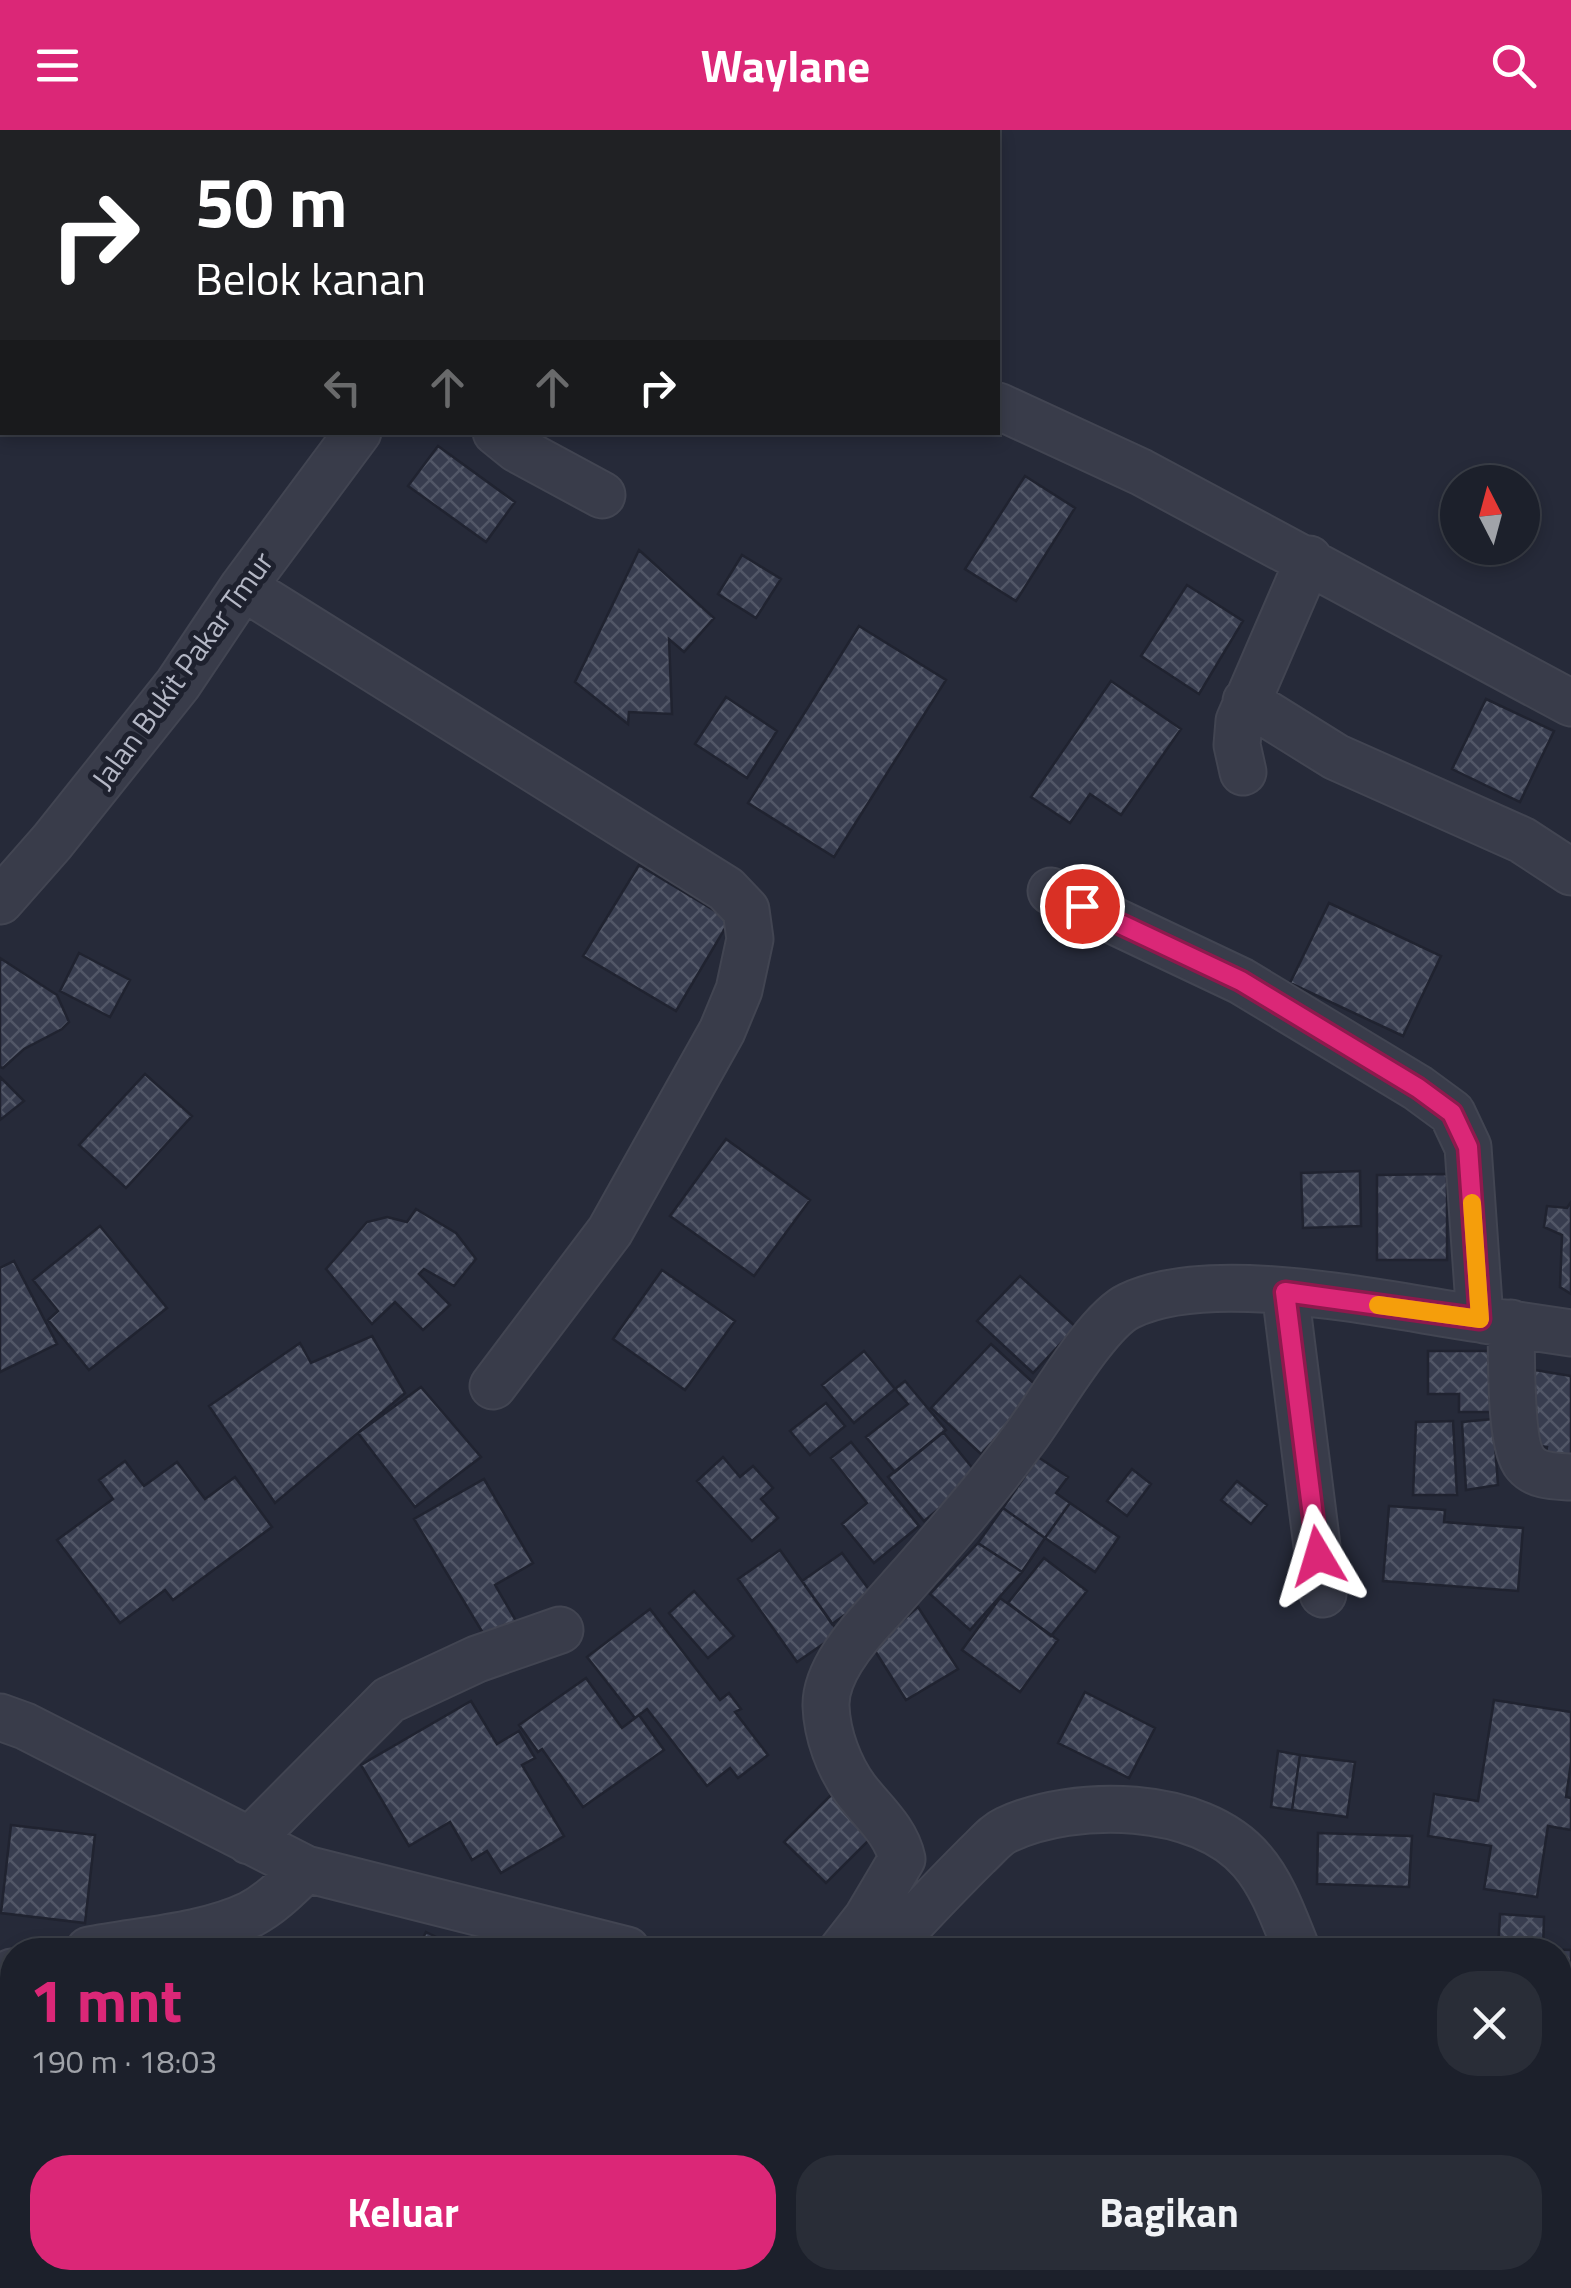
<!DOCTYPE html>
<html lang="id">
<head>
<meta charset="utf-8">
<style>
	:root { --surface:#1c202b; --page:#292d37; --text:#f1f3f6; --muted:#a0a3a9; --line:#3a3e47; --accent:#db2777 }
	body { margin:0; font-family:"Titillium Web",sans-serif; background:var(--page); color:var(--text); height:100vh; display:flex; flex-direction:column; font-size:38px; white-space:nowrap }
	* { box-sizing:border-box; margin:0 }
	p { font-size:32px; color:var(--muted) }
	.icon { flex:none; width:55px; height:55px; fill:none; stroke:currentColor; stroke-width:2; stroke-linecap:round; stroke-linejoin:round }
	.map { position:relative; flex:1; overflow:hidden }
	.drawer { position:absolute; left:0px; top:1808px; width:1572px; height:352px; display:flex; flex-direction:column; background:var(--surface); border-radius:40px 40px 0 0; box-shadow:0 5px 15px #0003,0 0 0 2px var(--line) }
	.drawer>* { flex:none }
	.guide { position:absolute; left:0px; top:0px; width:1000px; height:305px; box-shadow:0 5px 15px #0003,0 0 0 2px var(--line); background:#202124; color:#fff; overflow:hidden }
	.needle { width:65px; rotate:354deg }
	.tools { position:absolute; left:1440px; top:335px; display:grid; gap:20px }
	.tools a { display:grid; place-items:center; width:100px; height:100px; border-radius:50%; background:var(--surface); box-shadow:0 5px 15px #0003,0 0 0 2px var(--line); font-size:50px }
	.pin { position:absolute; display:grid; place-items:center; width:85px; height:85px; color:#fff; margin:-42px; border:5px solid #fff; border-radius:50%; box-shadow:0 2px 10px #0007 }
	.me { position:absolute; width:110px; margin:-55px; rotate:353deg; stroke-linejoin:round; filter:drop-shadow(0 0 8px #0008) }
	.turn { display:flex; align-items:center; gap:35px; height:210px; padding:0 30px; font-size:45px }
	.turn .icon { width:130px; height:130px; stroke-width:2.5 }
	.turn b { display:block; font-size:70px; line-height:85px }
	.lanes { display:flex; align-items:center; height:95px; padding:0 30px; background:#0003; justify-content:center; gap:50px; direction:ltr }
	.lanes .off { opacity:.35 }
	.round { display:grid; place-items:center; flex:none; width:105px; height:105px; border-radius:40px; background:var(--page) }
	.head { display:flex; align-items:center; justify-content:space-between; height:170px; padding:0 30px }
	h1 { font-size:60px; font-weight:700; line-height:75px; color:var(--accent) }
	.action { display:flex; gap:20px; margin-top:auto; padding:20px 30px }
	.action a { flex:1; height:115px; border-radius:40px; background:var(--accent); color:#fff; font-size:40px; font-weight:700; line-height:115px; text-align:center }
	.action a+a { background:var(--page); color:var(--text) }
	header { display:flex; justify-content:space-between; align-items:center; height:130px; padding:0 30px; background:var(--accent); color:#fff; font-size:45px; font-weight:700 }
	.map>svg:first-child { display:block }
</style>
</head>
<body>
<header><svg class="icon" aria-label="menu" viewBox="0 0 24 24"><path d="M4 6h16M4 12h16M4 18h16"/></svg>Waylane<svg class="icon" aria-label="search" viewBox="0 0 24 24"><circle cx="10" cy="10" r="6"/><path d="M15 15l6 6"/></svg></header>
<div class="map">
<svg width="1571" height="2158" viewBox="0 0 1571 2158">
	<defs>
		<pattern id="building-cross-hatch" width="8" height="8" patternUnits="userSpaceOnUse" patternTransform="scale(2.5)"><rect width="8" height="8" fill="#383d4f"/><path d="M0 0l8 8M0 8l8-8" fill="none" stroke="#525767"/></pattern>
	</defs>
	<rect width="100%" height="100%" fill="#262a39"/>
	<path fill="url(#building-cross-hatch)" stroke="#202330" stroke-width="2.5" d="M438 316 515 372 486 412 408 356Z
		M1025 346 1075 378 1016 471 965 439Z
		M639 420 714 488 684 522 669 509 672 584 629 582 628 594 575 552Z
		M742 425 781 449 756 488 718 464Z
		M1187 455 1243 491 1199 564 1141 526Z
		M859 496 946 550 834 727 748 673Z
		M1111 551 1181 599 1121 685 1090 664 1070 693 1031 667Z
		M726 567 777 601 747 648 695 614Z
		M1486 569 1554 601 1520 672 1452 639Z
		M639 735 730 790 676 881 583 826Z
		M1329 773 1441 826 1403 906 1290 853Z
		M79 823 130 850 110 887 60 861Z
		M0 828 57 865 69 892 62 899 24 919 3 938 0 937Z
		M145 944 192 986 126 1058 79 1015Z
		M0 947 24 971 0 990Z
		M726 1009 810 1070 754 1146 670 1086Z
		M1360 1041 1361 1096 1303 1098 1301 1043Z
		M1447 1044V1130H1377V1045Z
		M1571 1072V1164L1560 1157 1562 1105 1544 1097 1547 1076 1567 1078Z
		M416 1079 456 1103 476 1129 454 1156 424 1139 419 1144 450 1175 423 1200 395 1172 372 1194 326 1139 367 1092 387 1087 407 1092Z
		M100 1096 167 1178 89 1240 48 1190 58 1181 33 1150Z
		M14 1131 57 1214 0 1242V1138Z
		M662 1140 735 1191 685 1260 613 1209Z
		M1020 1146 1076 1197 1033 1243 977 1191Z
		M372 1206 405 1263 275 1373 209 1276 300 1213 311 1233Z
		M991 1214 1041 1260 981 1324 931 1278Z
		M864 1221 895 1259 854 1293 822 1255Z
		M1428 1221H1493L1492 1282H1459V1264H1428Z
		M1535 1240 1571 1246V1332L1545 1328 1547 1317 1523 1313Z
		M905 1251 946 1300 895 1342 866 1307 908 1274 895 1259Z
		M421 1257 481 1327 415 1377 358 1303Z
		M826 1273 845 1296 810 1325 790 1301Z
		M1493 1289 1498 1355 1466 1360 1462 1292Z
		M1453 1291 1457 1365H1413L1416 1292Z
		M943 1302 979 1346 924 1391 888 1347Z
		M851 1312 919 1396 874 1433 842 1394 867 1373 831 1328Z
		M723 1327 740 1347 753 1336 773 1358 761 1369 778 1388 752 1411 697 1351Z
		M1038 1327 1068 1347 1056 1363 1070 1373 1045 1408 1003 1378Z
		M125 1331 144 1356 177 1332 205 1369 235 1347 272 1397 173 1470 165 1460 120 1493 57 1410 113 1369 99 1350Z
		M1132 1339 1151 1354 1127 1386 1107 1371Z
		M484 1349 533 1433 495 1455 519 1496 489 1513 414 1389Z
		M1237 1351 1267 1375 1251 1394 1221 1370Z
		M1070 1373 1119 1407 1095 1442 1045 1408Z
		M1389 1376 1445 1380 1444 1392 1523 1398 1518 1461 1383 1451Z
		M1003 1378 1045 1408 1022 1442 978 1413Z
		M978 1413 1022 1442 970 1500 930 1464Z
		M780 1420 839 1503 797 1532 738 1449Z
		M842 1423 873 1465 832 1494 802 1451Z
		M1044 1428 1087 1461 1051 1506 1008 1473Z
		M694 1461 734 1506 708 1528 669 1483Z
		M1000 1468 1058 1510 1020 1562 962 1520Z
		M918 1477 958 1539 906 1570 872 1516Z
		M650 1479 720 1570 729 1563 741 1579 735 1582 768 1625 738 1648 730 1638 707 1656 647 1579 635 1588 587 1527Z
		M586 1548 622 1598 639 1585 664 1620 583 1677 542 1619 538 1622 519 1595Z
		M1085 1562 1155 1598 1129 1648 1058 1613Z
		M1494 1570 1571 1582V1633L1566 1667 1571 1668V1700L1548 1696 1537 1767 1484 1759 1491 1716 1428 1706 1434 1664 1478 1671Z
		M471 1571 497 1614 519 1601 535 1628 522 1635 564 1706 501 1743 487 1721 472 1730 450 1692 409 1716 361 1635Z
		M1278 1621 1300 1625 1292 1680 1271 1677Z
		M1300 1625 1355 1632 1347 1687 1292 1680Z
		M836 1660 878 1701 826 1753 784 1712Z
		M11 1695 95 1705 85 1793 1 1783Z
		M1318 1703 1412 1706 1409 1757 1317 1754Z
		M1500 1784 1544 1787 1543 1819 1571 1820V1861L1560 1860V1820H1498Z
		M426 1802 461 1819 417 1820Z
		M1398 1808 1404 1820H1374Z
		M10 1899H12V1973H8Z
		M1560 1906 1571 1908V1949L1560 1948Z
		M1560 2079 1571 2094V2119L1560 2127Z
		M12 2114V2148H43L53 2158H0V2125Z
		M185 2148H267L274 2158H177L175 2154Z
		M475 2148H582L575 2158H478L471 2154Z
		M710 2148H784L793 2158H697Z
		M1430 2148H1495L1497 2158H1433Z"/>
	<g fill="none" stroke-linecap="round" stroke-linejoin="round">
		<defs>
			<path id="minor" d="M592 2 594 0
				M998 276 1141 342 1571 573
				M496 302 517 319 602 365
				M243 457 726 759 746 780 750 809 739 860 722 901 610 1101 493 1256
				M1246 571 1336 627 1522 710 1571 742
				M1243 642 1237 615 1239 591 1309 429
				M0 771 52 712 178 554 243 457 358 302
				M1285 1161 1323 1464
				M1484 1190 1571 1203
				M1511 1193C1512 1222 1509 1315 1526 1334 1537 1347 1556 1346 1571 1347
				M0 1587 25 1596 306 1739 627 1820
				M249 1711 389 1570 477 1529 560 1500
				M89 1820C141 1810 203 1807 251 1784 272 1773 289 1755 306 1739
				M842 1820 867 1788 902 1729C896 1701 873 1682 856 1660 839 1637 827 1605 826 1576 825 1542 859 1503 881 1480 932 1423 981 1367 1026 1306 1049 1275 1097 1191 1129 1176 1213 1135 1388 1176 1480 1189L1468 1017 1452 983 1418 958 1241 851 1051 761
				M887 1820C916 1787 946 1756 977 1725 986 1717 995 1705 1006 1700 1074 1668 1200 1669 1252 1731 1273 1755 1285 1791 1297 1820
				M0 1848 12 1842
				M341 2148 364 2158
				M1376 2148 1378 2158
				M134 2158 148 2148
				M664 2158 675 2148"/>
		</defs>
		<use href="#minor" stroke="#424552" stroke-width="49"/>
		<use href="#minor" stroke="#393c4a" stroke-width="45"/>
	</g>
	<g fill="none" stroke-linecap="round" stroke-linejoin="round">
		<defs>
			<path id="route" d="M1082 776 1241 851 1418 958 1452 983 1468 1017 1480 1189 1285 1162 1318 1426"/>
		</defs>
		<use href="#route" stroke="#8e194d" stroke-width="25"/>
		<use href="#route" stroke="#db2777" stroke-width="18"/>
		<path stroke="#f59e0b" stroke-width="18" d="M1378 1175 1480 1189 1472 1073"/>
	</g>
	<g text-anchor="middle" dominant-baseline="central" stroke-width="10" stroke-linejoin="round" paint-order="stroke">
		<g font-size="30" fill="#b4b7c5" stroke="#1e212e">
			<text transform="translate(182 540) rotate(-54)">Jalan Bukit Pakar Tmur</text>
		</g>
	</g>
</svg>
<div class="tools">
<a><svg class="needle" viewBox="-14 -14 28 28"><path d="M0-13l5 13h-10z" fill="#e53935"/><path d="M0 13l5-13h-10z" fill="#a0a3a9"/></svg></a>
</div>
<div class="pin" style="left:1082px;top:776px;background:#d93025"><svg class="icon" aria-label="arrive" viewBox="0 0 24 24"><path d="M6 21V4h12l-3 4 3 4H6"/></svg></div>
<svg class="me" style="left:1318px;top:1426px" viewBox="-20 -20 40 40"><path d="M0-17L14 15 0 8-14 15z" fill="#db2777" stroke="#fff" stroke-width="4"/></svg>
<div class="guide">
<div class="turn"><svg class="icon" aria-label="right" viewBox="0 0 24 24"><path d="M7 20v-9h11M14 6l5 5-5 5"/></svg><div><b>50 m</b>Belok kanan</div></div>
<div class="lanes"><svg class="icon off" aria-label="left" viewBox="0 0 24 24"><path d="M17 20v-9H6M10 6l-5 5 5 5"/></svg><svg class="icon off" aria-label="ahead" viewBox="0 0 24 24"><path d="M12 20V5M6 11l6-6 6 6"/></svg><svg class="icon off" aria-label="ahead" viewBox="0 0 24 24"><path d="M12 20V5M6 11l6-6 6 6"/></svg><svg class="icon" aria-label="right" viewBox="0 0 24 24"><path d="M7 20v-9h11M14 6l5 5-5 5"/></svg></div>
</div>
<section class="drawer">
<div class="head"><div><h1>1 mnt</h1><p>190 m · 18:03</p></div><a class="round"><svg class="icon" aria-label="close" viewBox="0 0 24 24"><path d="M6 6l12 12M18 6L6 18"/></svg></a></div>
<div class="action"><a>Keluar</a><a>Bagikan</a></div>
</section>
</div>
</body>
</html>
